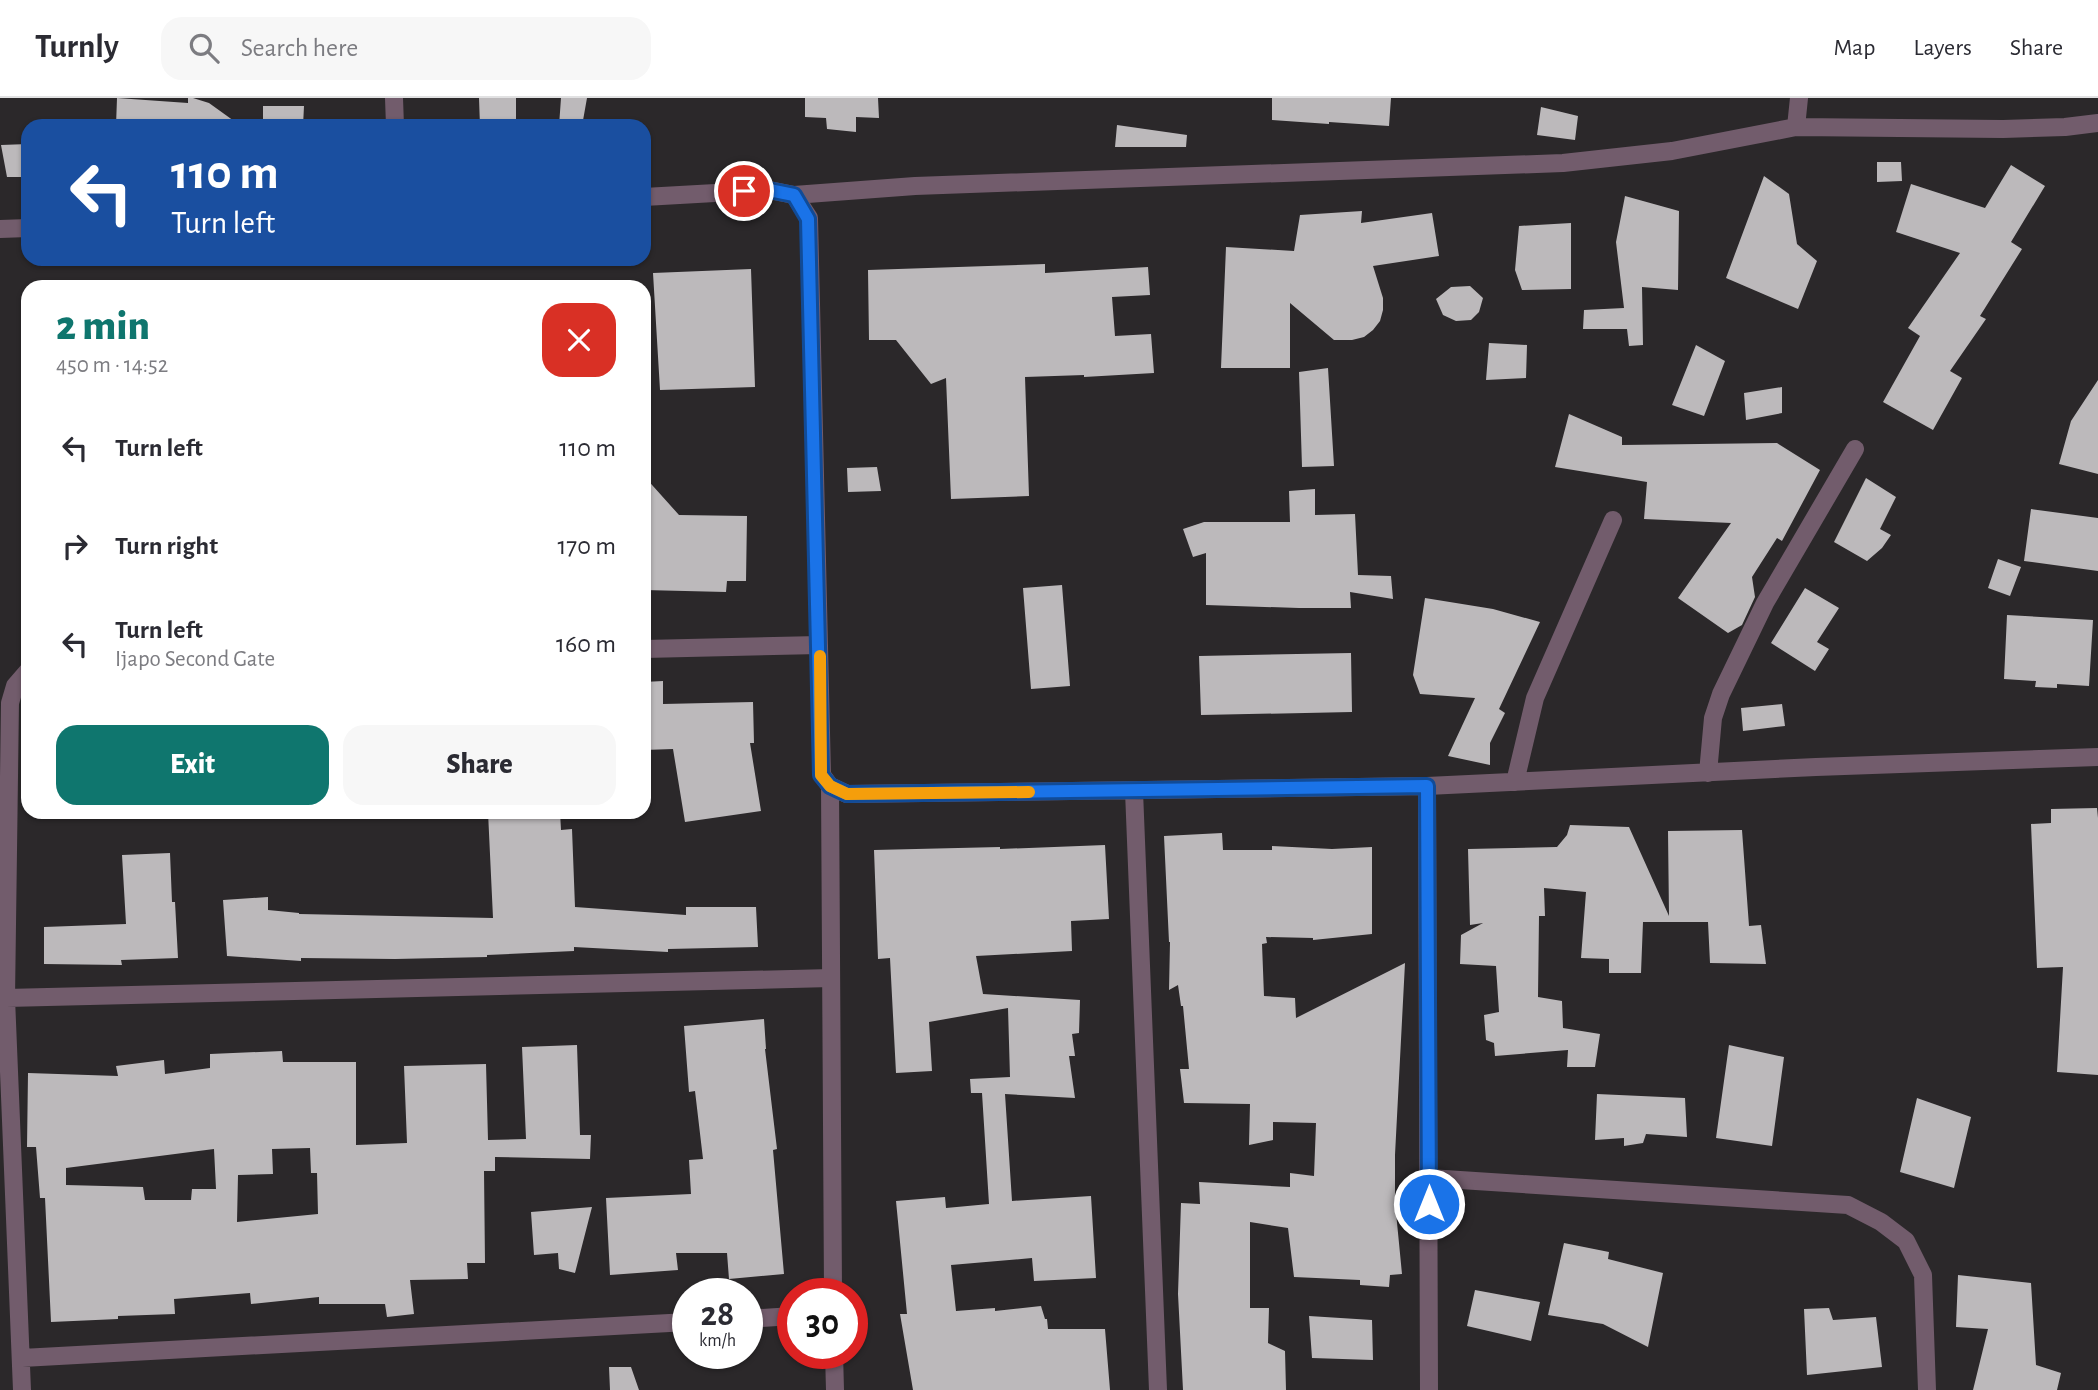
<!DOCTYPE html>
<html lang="en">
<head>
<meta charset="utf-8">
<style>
	:root { --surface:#fff; --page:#f7f7f7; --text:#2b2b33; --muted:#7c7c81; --line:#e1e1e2; --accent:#0f766e }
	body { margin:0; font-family:"Alegreya Sans",sans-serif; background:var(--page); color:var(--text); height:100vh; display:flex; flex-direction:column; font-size:26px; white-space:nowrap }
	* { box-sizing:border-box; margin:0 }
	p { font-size:23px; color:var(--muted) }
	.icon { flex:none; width:38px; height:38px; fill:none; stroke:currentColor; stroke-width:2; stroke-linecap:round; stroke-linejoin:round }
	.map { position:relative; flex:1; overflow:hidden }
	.panel { position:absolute; left:21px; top:182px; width:630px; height:539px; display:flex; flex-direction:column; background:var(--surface); border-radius:21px; box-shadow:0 2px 5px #0004 }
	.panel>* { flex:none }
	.top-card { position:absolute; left:21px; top:21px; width:630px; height:147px; border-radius:21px; box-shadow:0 2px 5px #0004; background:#1a4fa0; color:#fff; overflow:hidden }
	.speed { position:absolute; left:672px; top:1180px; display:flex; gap:14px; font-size:35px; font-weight:700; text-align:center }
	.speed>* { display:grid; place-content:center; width:91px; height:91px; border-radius:50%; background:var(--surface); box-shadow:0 2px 5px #0004; line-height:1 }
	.speed small { font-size:18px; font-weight:400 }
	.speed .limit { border:10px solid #d22; background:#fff; color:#111 }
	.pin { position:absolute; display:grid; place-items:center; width:60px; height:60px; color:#fff; margin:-30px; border:4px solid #fff; border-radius:50%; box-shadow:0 2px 7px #0007 }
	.me { position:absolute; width:77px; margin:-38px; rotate:0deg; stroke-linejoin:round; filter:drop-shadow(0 0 5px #0008) }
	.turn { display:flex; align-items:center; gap:24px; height:147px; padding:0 35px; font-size:32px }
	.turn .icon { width:91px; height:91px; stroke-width:2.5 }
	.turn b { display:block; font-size:49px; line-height:60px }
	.round { display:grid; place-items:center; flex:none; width:74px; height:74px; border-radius:21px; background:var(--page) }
	.headline { display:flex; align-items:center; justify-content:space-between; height:119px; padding:0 35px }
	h1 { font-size:42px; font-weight:800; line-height:52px; color:var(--accent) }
	.action { display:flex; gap:14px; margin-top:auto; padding:14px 35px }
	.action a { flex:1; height:80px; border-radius:21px; background:var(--accent); color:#fff; font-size:28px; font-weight:800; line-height:80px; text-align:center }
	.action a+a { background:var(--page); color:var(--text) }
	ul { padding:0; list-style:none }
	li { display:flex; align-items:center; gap:21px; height:98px; padding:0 35px }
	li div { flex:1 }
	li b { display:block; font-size:26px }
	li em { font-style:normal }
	header { display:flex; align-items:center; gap:42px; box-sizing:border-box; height:98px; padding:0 35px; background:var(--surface); border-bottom:2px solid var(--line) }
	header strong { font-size:33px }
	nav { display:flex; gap:38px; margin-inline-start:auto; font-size:24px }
	.search { width:490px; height:63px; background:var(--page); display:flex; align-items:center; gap:18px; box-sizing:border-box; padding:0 24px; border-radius:21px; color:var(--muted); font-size:26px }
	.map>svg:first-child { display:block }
</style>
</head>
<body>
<header>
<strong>Turnly</strong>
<div class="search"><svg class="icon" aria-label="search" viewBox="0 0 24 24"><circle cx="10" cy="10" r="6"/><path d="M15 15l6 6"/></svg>Search here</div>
<nav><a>Map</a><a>Layers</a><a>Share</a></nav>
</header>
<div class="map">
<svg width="2098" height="1292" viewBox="0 0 2098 1292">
	<rect width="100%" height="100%" fill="#2b282a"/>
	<path fill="#bcb9bb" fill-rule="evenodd" d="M117 0 188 5V0H193L209 5 241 28H116Z
		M479 0H516V28H480Z
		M561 0H587L582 28H559Z
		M805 0H878L879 20 856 19V34L827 31 826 20 805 19Z
		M1272 0H1391L1389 28 1329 24V26L1272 22Z
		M263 8H304L303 28H263Z
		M1541 9 1578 18 1575 42 1537 37Z
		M1117 27 1187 37 1186 49H1115Z
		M28 46V79H7L1 47Z
		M1877 64H1901L1902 83 1877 84Z
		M2011 67 2045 88 2011 144 2022 151 1980 218 1986 221 1950 273 1962 280 1933 332 1883 304 1920 238 1908 230 1960 155 1896 134 1911 86 1985 110Z
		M1764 78 1789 96 1797 146 1817 163 1798 211 1726 180Z
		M1625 98 1679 113 1678 192 1642 189 1643 247 1629 248 1627 231H1583L1584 212 1624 210 1616 144Z
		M1362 113 1361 125 1432 115 1439 158 1373 168 1383 200V212L1380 223 1373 232 1364 239 1352 242H1334L1290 205V270H1221L1226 149 1294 153 1300 117Z
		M1571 125V191L1522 192 1515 172 1519 128Z
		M1045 166V175L1148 169 1150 197 1112 199 1115 238 1151 236 1154 275 1084 279V277L1025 279 1029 398 951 401 946 280 931 286 896 242H869L868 172Z
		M751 171 755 289 660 292 653 175Z
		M1470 188 1483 200 1479 214 1471 222 1456 223 1443 217 1436 201 1451 189Z
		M1489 245 1527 247 1526 280 1486 282Z
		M1696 247 1725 263 1704 318 1672 307Z
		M1328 270 1334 368 1302 369 1299 274Z
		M2098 282V376L2059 366 2071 323Z
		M1782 289V315L1746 322 1744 295Z
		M1569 316 1622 339V347L1777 345 1820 372 1782 443 1777 440 1752 479 1755 499 1742 527 1728 535 1678 500 1731 425 1644 421 1647 384 1555 369Z
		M877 369 881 393 848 394 847 370Z
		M644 378 679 417 747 418 746 483H727L726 494 644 492Z
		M1866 380 1896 399 1880 431 1891 437 1882 450 1867 463 1834 444Z
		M1315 391V417L1355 416 1358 477 1391 478 1393 501 1350 494 1351 510H1299L1206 507V455L1193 459 1183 431 1204 424H1290L1289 393Z
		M2031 411 2098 420V473L2024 463Z
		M1998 461 2021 469 2010 498 1988 490Z
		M1062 487 1070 588 1031 591 1023 490Z
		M1805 490 1839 510 1817 544 1829 551 1815 573 1771 545Z
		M1425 500 1493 511 1540 524 1499 611 1505 615 1490 645V667L1448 658 1475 600 1420 596 1413 577Z
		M2007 517 2093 522 2089 588 2057 586V590L2035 589 2036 583 2004 581Z
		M1351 555 1352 614 1201 617 1199 558Z
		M663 583V606L753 604 754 645H750L761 713 685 724 673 651 644 652V584Z
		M1782 606 1785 628 1743 633 1741 610Z
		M2097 710 2098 720V977L2057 974 2063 869 2037 870 2031 726 2051 725V711Z
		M488 714H560L561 732 572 731 575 809 686 817V809H756L758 849 668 851V854L574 849V853L487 857V859L395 861 301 860V863L227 858 223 802 268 799V812L299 815V816L493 820Z
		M1570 727 1629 729 1669 818 1668 733 1742 732 1749 828 1761 827 1766 866 1710 865 1708 824H1643L1641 875H1609V861L1581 860 1586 794 1544 790 1545 818H1539L1538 899 1562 903 1563 930 1600 936 1595 969H1567L1568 952 1495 958 1494 945 1486 942 1484 917 1499 914 1496 868 1460 866 1461 837 1483 825 1470 827 1468 751 1557 749 1567 737Z
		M1222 735 1223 752H1272V748L1332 751 1372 749V836L1313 842V840L1266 839 1267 845 1262 846 1264 898 1295 900 1296 920 1405 865 1395 1057V1104L1402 1176 1390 1177 1389 1189 1360 1187V1182L1294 1179 1288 1130 1250 1124V1210H1269L1268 1245 1285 1253 1286 1292H1183L1178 1196 1181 1105 1200 1106 1199 1084 1290 1089V1075L1314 1078 1316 1025 1273 1024V1042L1249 1047 1250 1006 1184 1005 1180 971H1189L1183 908H1181L1178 887 1169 892 1170 844H1169L1164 738Z
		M1105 747 1109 821 1071 823 1072 853 976 858 983 896 1080 902 1079 935 1072 936 1075 958H1069L1075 1000 1005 996 1012 1103 1091 1098 1096 1180 1034 1183 1032 1160 951 1167 956 1213 995 1210V1213L1041 1208 1045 1221H1047L1048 1231H1105L1110 1292H913L900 1216H907L896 1103 945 1099 946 1110 989 1106 982 995H971L970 981 1010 979 1008 910 929 924 932 973 896 975 890 860 878 861 874 752 1000 749V751Z
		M170 755 172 804H175L178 860 121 862 122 867 44 866V829L126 826 122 757Z
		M764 921 766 951H765L777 1051 773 1052 784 1176 729 1181 727 1155H676L678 1172 610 1177 606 1100 691 1096 689 1062 703 1061 695 993 689 994 684 928Z
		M577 947 580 1037H591L590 1061 495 1059V1073H484L485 1165H467L468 1181 410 1182 414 1216 387 1219 385 1206H319V1199L251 1206 250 1195 174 1201 175 1216 118 1218V1221L51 1224 45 1100H40L36 1049H27L28 975 118 978 116 968 164 962 165 976 210 970V956L282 953 283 964H356V1047L407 1045 404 968 486 966 488 1042 526 1041 522 949ZM310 1050 311 1075H317L318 1116 237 1124 238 1077 273 1076 272 1051ZM214 1051 216 1091H192L191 1102H145L143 1089 66 1087V1070Z
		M1729 947 1784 959 1772 1048 1716 1040Z
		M1597 996 1685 1000 1687 1039 1646 1036 1643 1045 1624 1048V1040L1595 1042Z
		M1917 1000 1971 1019 1954 1090 1900 1074Z
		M592 1109 575 1175 559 1171 558 1155 534 1157 531 1114Z
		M1564 1145 1609 1154 1608 1161 1663 1175 1648 1249 1603 1226 1548 1217Z
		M1958 1177 2031 1185 2036 1267 2061 1275 2057 1292H1973L1988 1231 1956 1229Z
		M1475 1192 1540 1204 1531 1243 1467 1228Z
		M1829 1210 1833 1222 1876 1219 1882 1269 1807 1277 1804 1211Z
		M1309 1218 1372 1222 1373 1262 1312 1260Z
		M609 1269H631L639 1292H610Z"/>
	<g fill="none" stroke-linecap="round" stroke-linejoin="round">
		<path stroke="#725c6c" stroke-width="18" d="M394 0 395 28
			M1796 29 1799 0
			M794 97 809 120 822 677 830 688 847 696 1427 688 1816 669 2098 659
			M644 99 769 92 794 97 915 88 1563 65 1672 53 1796 29 2003 31 2065 29 2098 25
			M0 131 28 130
			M644 551 819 547
			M1708 675 1713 620 1721 596 1765 505 1855 351
			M1515 684 1535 600 1613 422
			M830 688 833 1195
			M1427 688 1429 1292
			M1134 693 1158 1292
			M6 900 831 880
			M1429 1080 1848 1107 1881 1124 1906 1143 1923 1177 1927 1292
			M747 1221 793 1218
			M834 1255 835 1292
			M22 1260 688 1224
			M22 1292 6 900 10 605 15 588 28 573"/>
	</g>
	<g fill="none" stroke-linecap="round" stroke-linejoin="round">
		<defs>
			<path id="route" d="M744 93 769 92 794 97 808 121 821 677 830 688 847 696 1427 688 1429 1106"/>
		</defs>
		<use href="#route" stroke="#114b97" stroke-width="18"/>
		<use href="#route" stroke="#1a73e8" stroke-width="12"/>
		<path stroke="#f59e0b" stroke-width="12" d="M820 558 821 677 830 688 847 696 1029 694"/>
	</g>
</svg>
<div class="speed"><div>28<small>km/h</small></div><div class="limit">30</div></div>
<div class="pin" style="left:744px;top:93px;background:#d93025"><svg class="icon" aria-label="arrive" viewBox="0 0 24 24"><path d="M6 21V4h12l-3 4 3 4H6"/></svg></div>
<svg class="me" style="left:1429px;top:1106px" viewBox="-20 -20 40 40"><circle r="17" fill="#1a73e8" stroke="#fff" stroke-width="3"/><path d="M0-11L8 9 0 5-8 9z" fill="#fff"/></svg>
<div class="top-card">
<div class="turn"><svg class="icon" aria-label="left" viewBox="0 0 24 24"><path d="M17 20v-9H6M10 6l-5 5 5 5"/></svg><div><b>110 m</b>Turn left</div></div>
</div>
<section class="panel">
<div class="headline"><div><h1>2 min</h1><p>450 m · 14:52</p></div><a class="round" style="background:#d93025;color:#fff"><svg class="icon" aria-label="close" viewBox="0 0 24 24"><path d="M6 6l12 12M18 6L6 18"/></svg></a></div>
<ul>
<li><svg class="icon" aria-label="left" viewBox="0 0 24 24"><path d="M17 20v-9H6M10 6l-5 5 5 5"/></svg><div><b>Turn left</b></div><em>110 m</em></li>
<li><svg class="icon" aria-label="right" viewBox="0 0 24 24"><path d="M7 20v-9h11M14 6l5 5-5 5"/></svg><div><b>Turn right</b></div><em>170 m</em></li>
<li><svg class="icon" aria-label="left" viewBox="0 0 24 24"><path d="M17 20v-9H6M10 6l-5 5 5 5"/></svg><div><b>Turn left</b><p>Ijapo Second Gate</p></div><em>160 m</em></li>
</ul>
<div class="action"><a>Exit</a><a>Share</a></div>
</section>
</div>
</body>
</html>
